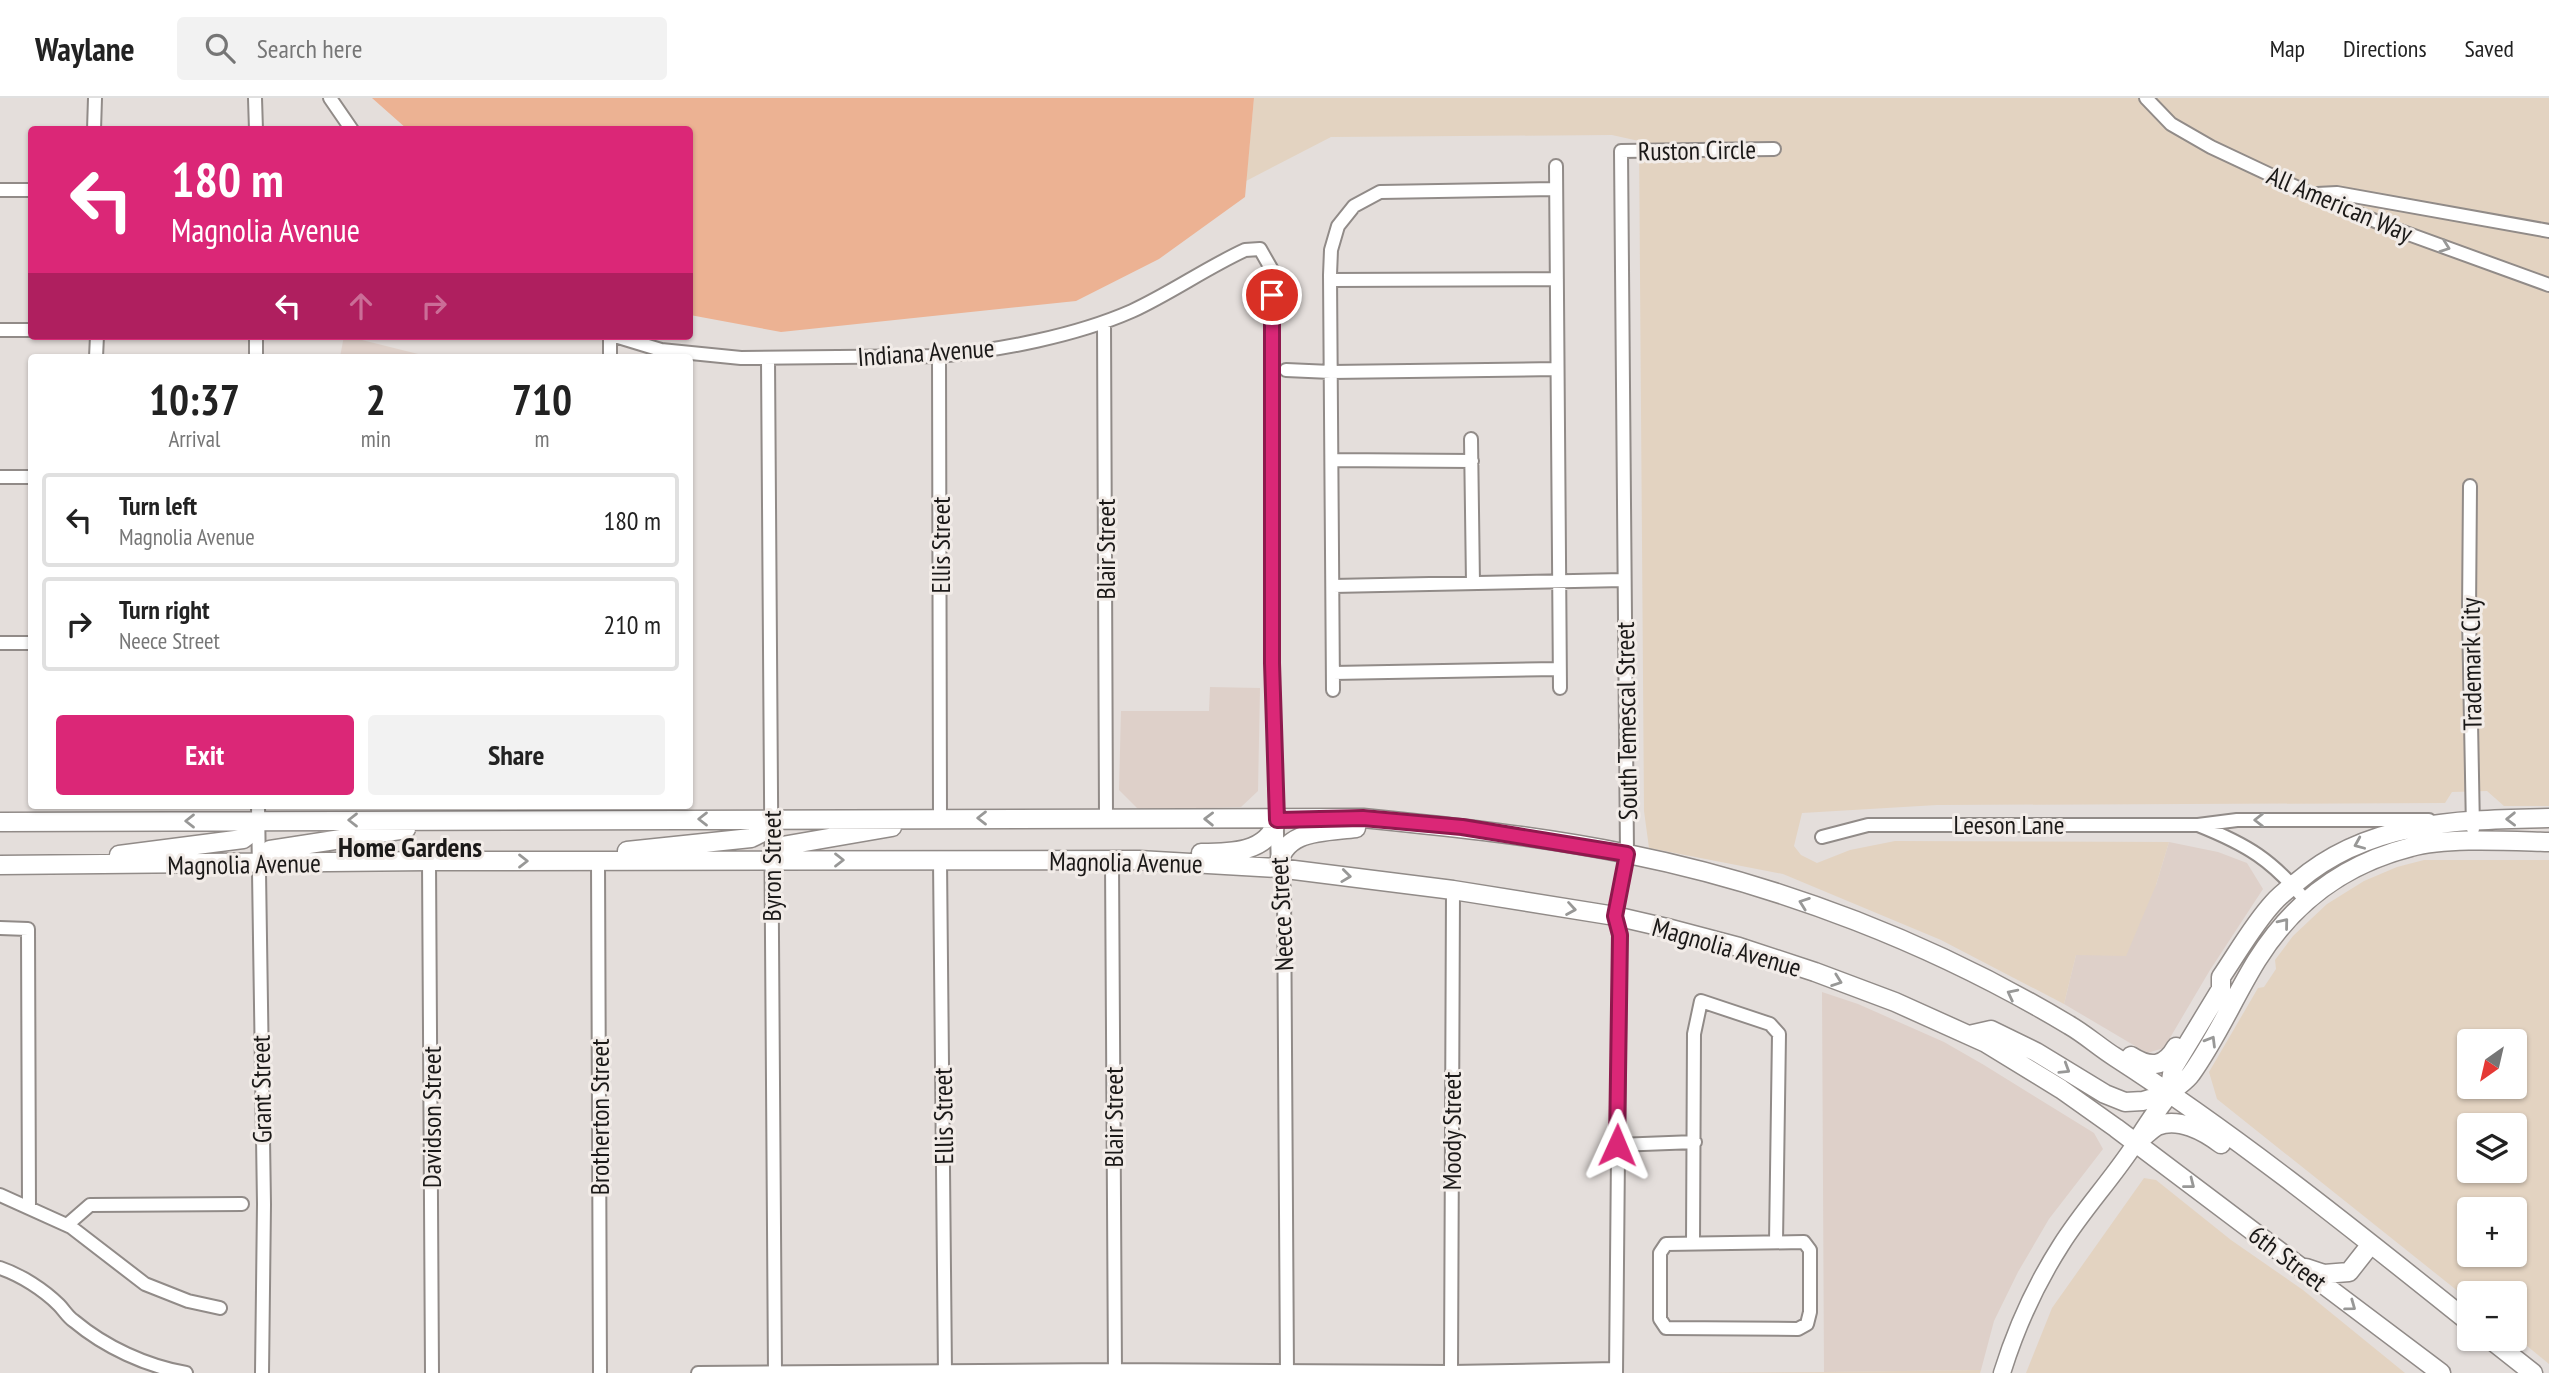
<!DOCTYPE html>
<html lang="en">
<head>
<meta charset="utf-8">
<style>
	:root { --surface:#fff; --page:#f2f2f2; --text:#222; --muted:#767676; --line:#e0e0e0; --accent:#db2777 }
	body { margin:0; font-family:"PT Sans Narrow",sans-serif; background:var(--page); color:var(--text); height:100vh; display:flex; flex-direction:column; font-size:26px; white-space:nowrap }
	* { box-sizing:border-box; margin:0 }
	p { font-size:23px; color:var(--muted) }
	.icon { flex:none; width:38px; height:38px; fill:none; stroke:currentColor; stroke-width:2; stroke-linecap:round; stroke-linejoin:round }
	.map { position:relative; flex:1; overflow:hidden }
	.sheet { position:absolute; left:28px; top:256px; width:665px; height:455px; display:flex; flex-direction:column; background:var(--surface); border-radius:7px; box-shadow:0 2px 5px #0004 }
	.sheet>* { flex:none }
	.guide { position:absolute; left:28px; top:28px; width:665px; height:214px; border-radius:7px; box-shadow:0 2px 5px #0004; background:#db2777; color:#fff; overflow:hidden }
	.needle { width:46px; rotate:214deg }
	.fabs { position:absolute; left:2457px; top:931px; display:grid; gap:14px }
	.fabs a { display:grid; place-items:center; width:70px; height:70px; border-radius:7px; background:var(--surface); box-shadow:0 2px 5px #0004; font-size:35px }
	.pin { position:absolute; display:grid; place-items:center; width:60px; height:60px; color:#fff; margin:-30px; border:4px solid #fff; border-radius:50%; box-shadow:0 2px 7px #0007 }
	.me { position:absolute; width:77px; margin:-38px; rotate:1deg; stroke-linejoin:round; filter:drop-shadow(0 0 5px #0008) }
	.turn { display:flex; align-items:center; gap:24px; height:147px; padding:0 28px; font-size:32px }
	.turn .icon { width:91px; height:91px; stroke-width:2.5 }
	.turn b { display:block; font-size:49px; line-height:60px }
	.lanes { display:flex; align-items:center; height:66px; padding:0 28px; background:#0003; justify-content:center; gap:35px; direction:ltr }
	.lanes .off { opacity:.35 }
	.eta { display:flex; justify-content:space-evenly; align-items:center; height:119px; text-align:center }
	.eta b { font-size:42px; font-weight:600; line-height:49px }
	.cta { display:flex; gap:14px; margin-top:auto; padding:14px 28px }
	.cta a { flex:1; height:80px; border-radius:7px; background:var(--accent); color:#fff; font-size:28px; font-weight:600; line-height:80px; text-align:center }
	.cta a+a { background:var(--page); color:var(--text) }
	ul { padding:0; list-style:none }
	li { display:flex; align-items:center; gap:21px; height:94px; margin:0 14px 10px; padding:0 14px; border:4px solid var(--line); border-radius:7px }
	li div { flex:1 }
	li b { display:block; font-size:26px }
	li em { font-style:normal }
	header { display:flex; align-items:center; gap:42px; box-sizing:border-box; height:98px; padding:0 35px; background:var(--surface); border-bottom:2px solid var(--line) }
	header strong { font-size:33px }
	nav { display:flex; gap:38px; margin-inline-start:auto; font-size:24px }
	.search { width:490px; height:63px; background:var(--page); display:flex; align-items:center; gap:18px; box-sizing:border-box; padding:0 24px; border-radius:7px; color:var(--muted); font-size:26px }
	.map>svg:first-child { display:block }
</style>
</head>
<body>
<header>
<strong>Waylane</strong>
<div class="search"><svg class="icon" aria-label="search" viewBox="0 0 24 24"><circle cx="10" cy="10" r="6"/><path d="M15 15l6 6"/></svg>Search here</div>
<nav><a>Map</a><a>Directions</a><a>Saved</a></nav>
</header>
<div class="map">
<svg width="2549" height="1275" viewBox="0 0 2549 1275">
	<rect width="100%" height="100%" fill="#e4dedb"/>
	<path fill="#ded0c9" d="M344 238H346L430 259H340Z
		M1210 589 1260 590 1258 693 1241 709 1139 712 1119 692 1121 613H1209Z
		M2169 744 2218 754 2247 765 2263 791 2210 872 2164 950 2147 955 2064 906 2076 857 2156 787Z
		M1822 894 1858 906 1944 944 1984 967 2094 1035 2103 1051 2049 1121 2018 1174 1994 1223 1981 1272 1824 1274Z"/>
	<path fill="#e3d3c1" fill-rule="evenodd" d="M1254 0H2549V708H2504L2487 693 2452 694 2445 705 1937 707 1802 715 1794 748 1801 757 1817 765 1850 752 1895 743 2169 744 2156 787 2126 858 2076 857 2064 906 1941 842 1783 776 1649 750 1644 713 1639 43 1612 37 1331 39 1246 83Z
		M2424 762H2549V1266L2515 1238V1195H2469V1202L2217 1001 2209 974 2258 890 2264 889 2276 871 2275 862 2293 838 2327 806 2364 783 2397 769ZM2469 943H2515V989H2469ZM2469 1027H2515V1073H2469ZM2469 1111H2515V1157H2469Z
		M2144 1080 2156 1082 2231 1142 2303 1192 2405 1275H2026L2052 1210Z
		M1981 1272 1980 1275H1679L1824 1274Z"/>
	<path fill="#ecb293" d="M372 0H1254L1245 99 1159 161 1076 203 781 234 690 217V32L407 31Z"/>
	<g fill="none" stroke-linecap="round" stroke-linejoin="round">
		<defs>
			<path id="minor" d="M255 0 256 32
				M330 0 352 32
				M2146 0 2171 26 2211 49 2313 97 2392 130 2549 187
				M94 32 95 0
				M1556 68 1560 590
				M0 92H32
				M2317 96 2337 95 2549 133
				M1330 182 1557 181
				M1104 224 1106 720
				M0 232H32
				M615 238 661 252 741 260 939 258C1001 252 1075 238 1132 213 1171 195 1206 170 1245 152L1260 151 1272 172V565L1278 770 1284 790 1287 1275
				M939 258 940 721
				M96 259 97 238
				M256 259V238
				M610 259V238
				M768 261 775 1275
				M1286 272 1331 274 1557 271
				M1471 341 1473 485
				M1332 362 1472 363
				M0 379H32
				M2470 388 2469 517 2473 731
				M1333 488 1624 482
				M0 545H32
				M1333 575 1559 571
				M1333 592 1330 177 1331 152 1338 128 1354 108 1380 94 1556 91
				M258 707 264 1106 262 1275
				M2198 727C2248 747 2272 762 2306 803
				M1822 739 1868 727H2198L2237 722H2429
				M940 762 945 1275
				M429 763 432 1275
				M598 763 600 1275
				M1112 763 1115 1275
				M0 830 28 831 29 1109
				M1617 1047 1695 1044
				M0 1097 71 1129 145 1186 188 1203 220 1210
				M67 1127 90 1107 242 1106
				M1804 1144 1810 1152V1214L1807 1226 1798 1231 1666 1230 1660 1221V1155L1666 1146Z
				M1693 1145 1694 936 1701 903 1770 926 1779 936 1776 1144
				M0 1170C21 1177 44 1192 59 1207 64 1212 68 1219 74 1223 105 1249 146 1268 186 1275
				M698 1275 1115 1272 1451 1274 1616 1271
				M1451 1275 1453 792
				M1616 1275 1620 837 1615 818 1627 756 1621 53 1774 51"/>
			<path id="secondary" d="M2002 1275C2016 1230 2036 1186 2061 1147 2083 1112 2112 1081 2135 1046"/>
			<path id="primary" d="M0 724 1363 720C1452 729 1540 738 1628 756 1782 787 1934 846 2069 927 2085 936 2099 949 2115 959 2239 1039 2354 1132 2469 1224
				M627 753 751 740C762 735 767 733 771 721
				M1201 755C1230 755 1268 755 1277 722
				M119 757 243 741 251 735 258 723
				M770 762 782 748 892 729
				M258 766 262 759 270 752 406 731
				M0 767 429 763 1139 762 1278 770 1453 792 1615 818 1667 830 1739 849 1815 874 1895 904 1986 945 2061 991 2116 1030 2441 1275
				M1278 770C1282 731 1325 734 1356 730
				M1969 937 1991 932 2036 954 2105 996 2125 1004 2143 1003 2169 995
				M2131 958C2150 970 2164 970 2176 949
				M2169 995 2173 970 2221 891V879C2238 854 2253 827 2273 805 2280 797 2289 790 2297 784 2369 722 2460 722 2549 720
				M2143 1039C2147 1036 2152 1031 2157 1028 2178 1019 2204 1033 2221 1046
				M2135 1046C2145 1030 2156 1013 2168 998 2174 989 2185 985 2191 976 2217 940 2234 899 2257 862 2294 803 2344 766 2411 749 2446 739 2511 743 2549 744
				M2306 1170 2324 1176 2349 1174 2371 1146
				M2490 1241 2533 1275"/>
		</defs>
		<use href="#minor" stroke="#918b88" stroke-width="16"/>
		<use href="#secondary" stroke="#918b88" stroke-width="19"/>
		<use href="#primary" stroke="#918b88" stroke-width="21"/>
		<use href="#minor" stroke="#fff" stroke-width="12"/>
		<use href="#secondary" stroke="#fff" stroke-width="16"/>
		<use href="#primary" stroke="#fff" stroke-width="18"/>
	</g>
	<defs><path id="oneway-chevron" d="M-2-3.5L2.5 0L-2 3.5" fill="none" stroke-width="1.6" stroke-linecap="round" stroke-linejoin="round" transform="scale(1.75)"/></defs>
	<g stroke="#989897">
		<use href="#oneway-chevron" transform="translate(2445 149) rotate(20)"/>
		<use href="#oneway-chevron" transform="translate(982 720) rotate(180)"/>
		<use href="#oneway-chevron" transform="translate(703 721) rotate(180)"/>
		<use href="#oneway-chevron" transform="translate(1209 721) rotate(-179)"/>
		<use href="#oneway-chevron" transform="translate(2511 721) rotate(179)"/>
		<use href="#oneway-chevron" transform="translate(353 722) rotate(180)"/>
		<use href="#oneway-chevron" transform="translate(2259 722) rotate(180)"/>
		<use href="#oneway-chevron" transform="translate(190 723) rotate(180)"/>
		<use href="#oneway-chevron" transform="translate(2359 746) rotate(157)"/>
		<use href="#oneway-chevron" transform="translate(839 762)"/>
		<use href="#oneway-chevron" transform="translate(523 763)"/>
		<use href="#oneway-chevron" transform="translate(1346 778) rotate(7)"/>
		<use href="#oneway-chevron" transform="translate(1804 805) rotate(-160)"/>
		<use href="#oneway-chevron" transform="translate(1571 811) rotate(9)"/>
		<use href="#oneway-chevron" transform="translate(2284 825) rotate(-51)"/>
		<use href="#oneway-chevron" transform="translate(1837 883) rotate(20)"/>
		<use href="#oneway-chevron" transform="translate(2012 896) rotate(-153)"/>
		<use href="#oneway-chevron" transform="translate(2211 943) rotate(-59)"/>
		<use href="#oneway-chevron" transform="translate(2065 971) rotate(32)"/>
		<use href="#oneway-chevron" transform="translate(2190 1086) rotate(38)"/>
		<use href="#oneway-chevron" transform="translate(2351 1208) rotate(36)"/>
	</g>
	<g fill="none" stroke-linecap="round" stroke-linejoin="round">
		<defs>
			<path id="route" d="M1272 197V565L1277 722 1363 720 1462 729 1627 756 1615 818 1620 837 1617 1047"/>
		</defs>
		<use href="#route" stroke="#8e194d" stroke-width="18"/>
		<use href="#route" stroke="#db2777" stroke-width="12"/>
	</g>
	<g text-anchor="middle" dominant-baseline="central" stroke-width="6" stroke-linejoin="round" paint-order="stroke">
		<g font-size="26" fill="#1b1918" stroke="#f2ece8">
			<text transform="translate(1697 52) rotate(-1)">Ruston Circle</text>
			<text transform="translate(2340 106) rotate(23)">All American Way</text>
			<text transform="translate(926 254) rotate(-4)">Indiana Avenue</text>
			<text transform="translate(940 447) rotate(-90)">Ellis Street</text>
			<text transform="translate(1105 451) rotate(-90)">Blair Street</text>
			<text transform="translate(2471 566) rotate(-91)">Trademark City</text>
			<text transform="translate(1626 623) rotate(-91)">South Temescal Street</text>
			<text x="2009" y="726">Leeson Lane</text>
			<text transform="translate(1126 764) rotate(1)">Magnolia Avenue</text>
			<text transform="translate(244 766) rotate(-1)">Magnolia Avenue</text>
			<text transform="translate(771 768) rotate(-90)">Byron Street</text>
			<text transform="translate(1281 816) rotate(-93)">Neece Street</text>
			<text transform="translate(1727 849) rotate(16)">Magnolia Avenue</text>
			<text transform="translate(261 991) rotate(-91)">Grant Street</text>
			<text transform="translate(943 1018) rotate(-91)">Ellis Street</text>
			<text transform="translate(431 1019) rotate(-90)">Davidson Street</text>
			<text transform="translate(599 1019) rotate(-90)">Brotherton Street</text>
			<text transform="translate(1113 1019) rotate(-90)">Blair Street</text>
			<text transform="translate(1451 1033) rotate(-90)">Moody Street</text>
			<text transform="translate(2288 1160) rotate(37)">6th Street</text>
		</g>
		<g font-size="28" font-weight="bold" fill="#1b1918" stroke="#f2ece8">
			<text x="410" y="748">Home Gardens</text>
		</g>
	</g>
</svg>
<div class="fabs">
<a><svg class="needle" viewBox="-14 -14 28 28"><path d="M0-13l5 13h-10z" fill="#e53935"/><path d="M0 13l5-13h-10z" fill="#767676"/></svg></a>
<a><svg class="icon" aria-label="layers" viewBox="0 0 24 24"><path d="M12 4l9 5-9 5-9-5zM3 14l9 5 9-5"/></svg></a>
<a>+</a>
<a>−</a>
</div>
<div class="pin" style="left:1272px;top:197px;background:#d93025"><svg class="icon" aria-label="arrive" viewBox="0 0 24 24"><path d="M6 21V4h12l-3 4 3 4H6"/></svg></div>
<svg class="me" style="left:1617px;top:1047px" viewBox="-20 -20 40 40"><path d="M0-17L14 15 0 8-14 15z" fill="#db2777" stroke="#fff" stroke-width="4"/></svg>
<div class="guide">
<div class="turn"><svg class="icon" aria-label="left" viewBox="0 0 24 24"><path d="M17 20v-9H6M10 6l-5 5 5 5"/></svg><div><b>180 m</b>Magnolia Avenue</div></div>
<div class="lanes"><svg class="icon" aria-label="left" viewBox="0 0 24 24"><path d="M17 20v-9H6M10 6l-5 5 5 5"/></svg><svg class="icon off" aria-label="ahead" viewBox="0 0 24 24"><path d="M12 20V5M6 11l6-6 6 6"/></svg><svg class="icon off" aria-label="right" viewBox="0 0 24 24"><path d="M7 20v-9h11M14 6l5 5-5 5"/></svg></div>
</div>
<section class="sheet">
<div class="eta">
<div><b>10:37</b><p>Arrival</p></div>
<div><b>2</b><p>min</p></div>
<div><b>710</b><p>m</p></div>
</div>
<ul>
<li><svg class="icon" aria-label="left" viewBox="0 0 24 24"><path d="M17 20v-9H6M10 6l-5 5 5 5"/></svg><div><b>Turn left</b><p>Magnolia Avenue</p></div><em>180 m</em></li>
<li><svg class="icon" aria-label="right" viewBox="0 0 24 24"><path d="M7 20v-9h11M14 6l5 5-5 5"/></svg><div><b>Turn right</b><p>Neece Street</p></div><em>210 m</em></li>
</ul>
<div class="cta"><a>Exit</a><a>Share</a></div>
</section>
</div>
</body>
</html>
